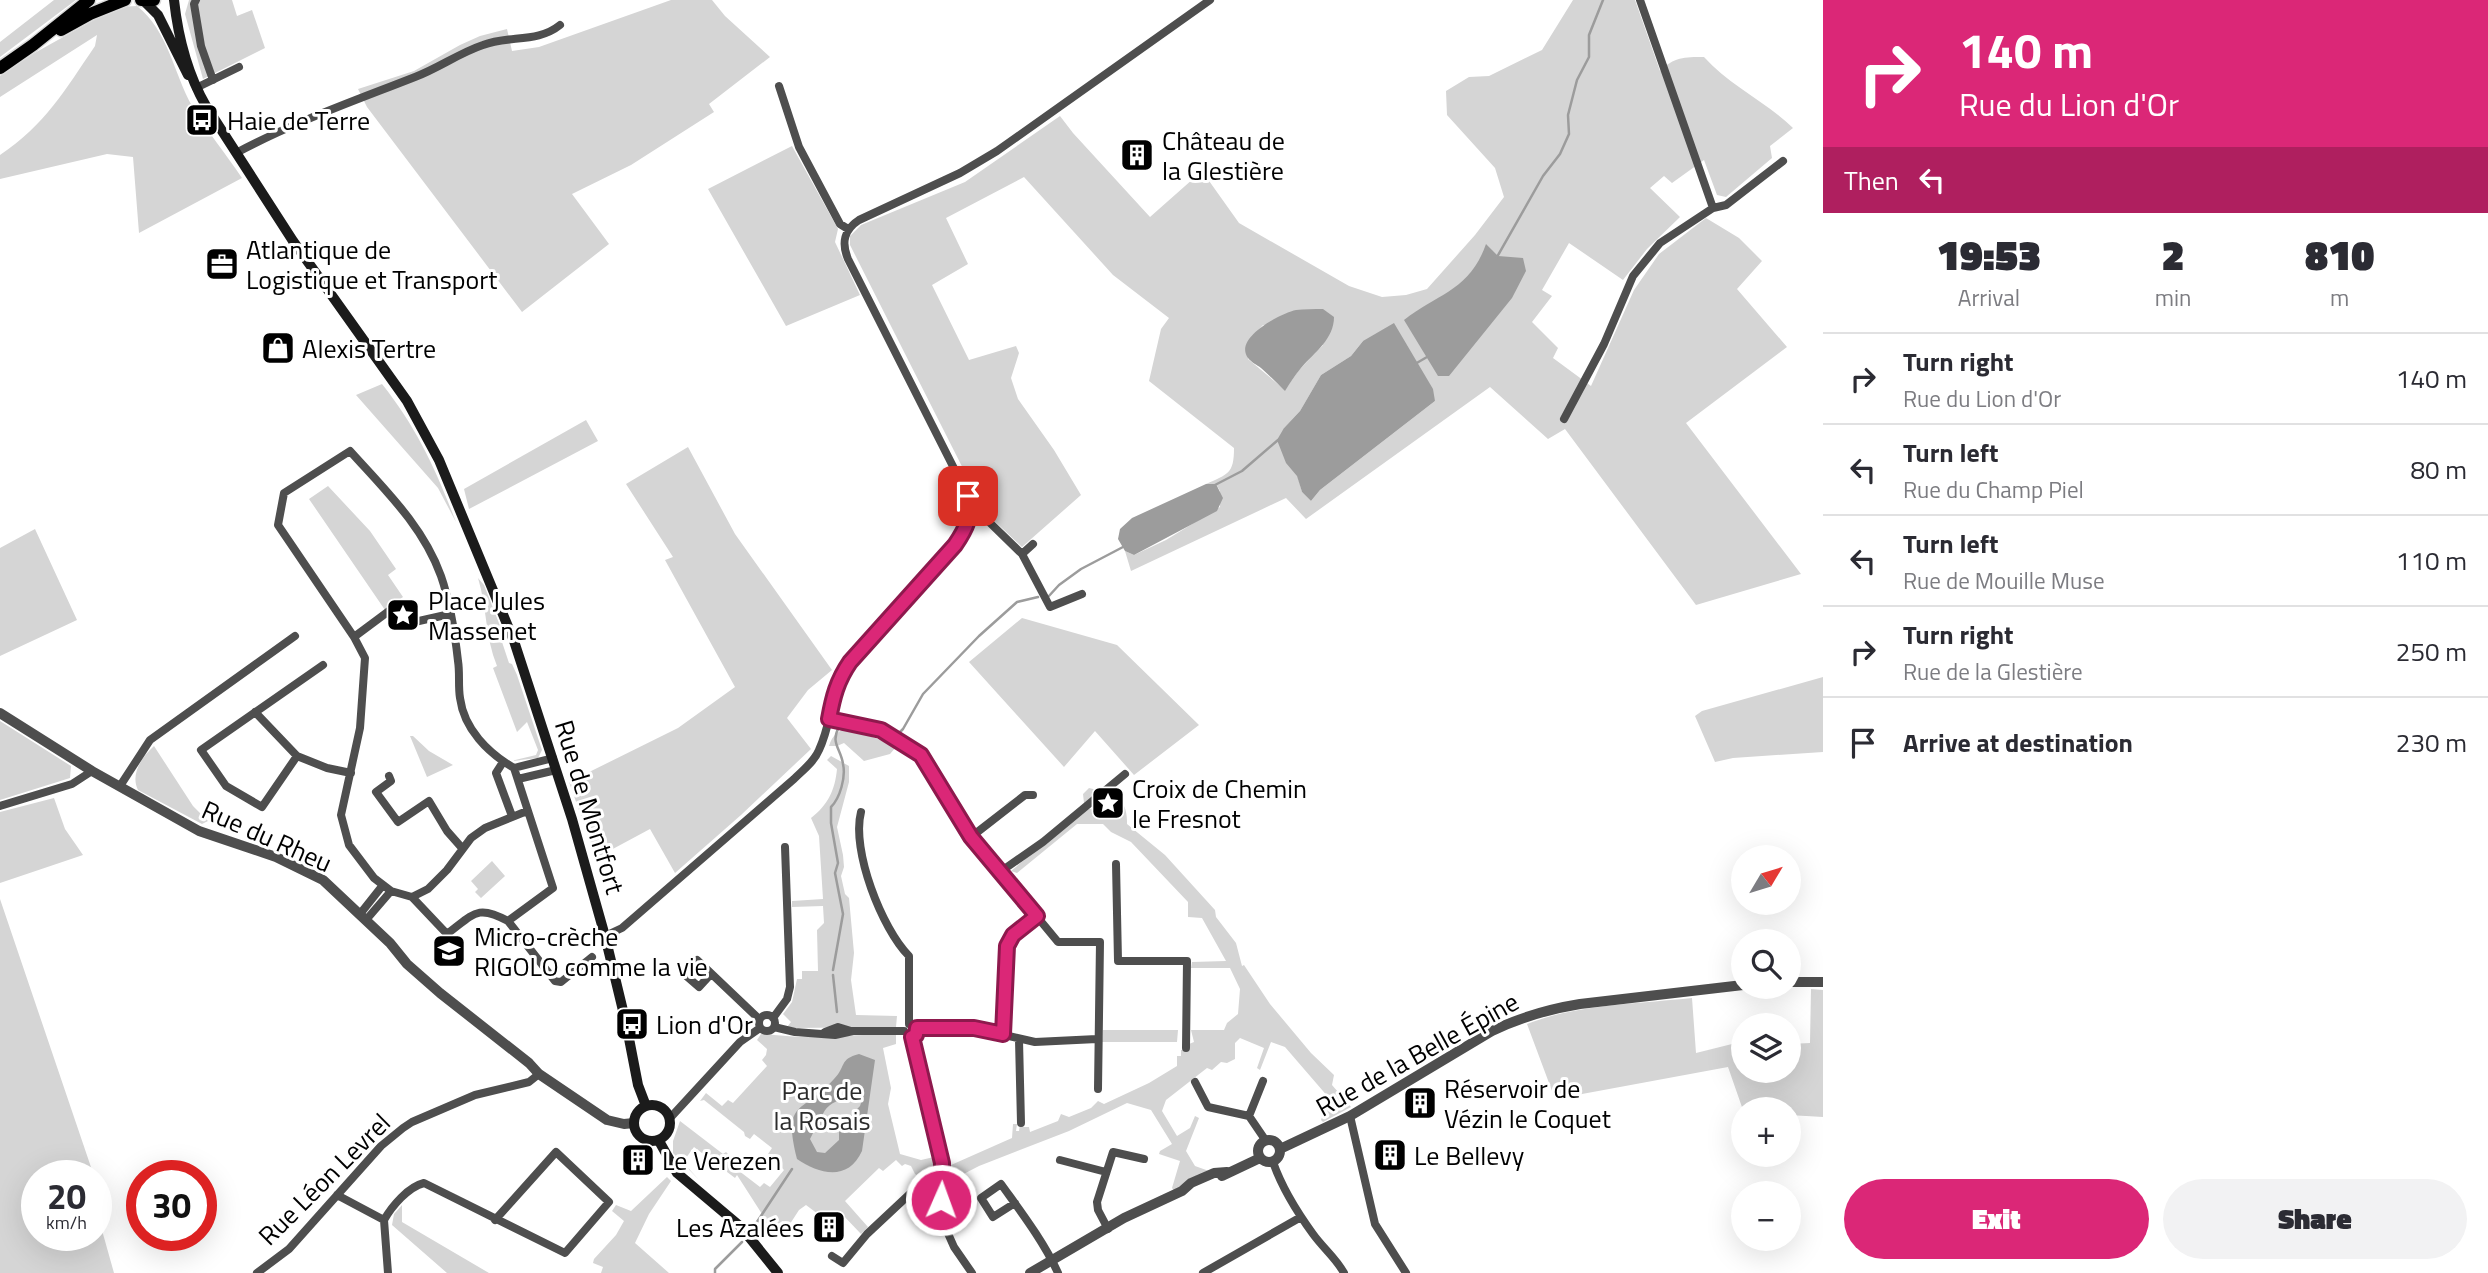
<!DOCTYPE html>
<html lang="en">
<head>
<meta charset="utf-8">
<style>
	:root { --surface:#fff; --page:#f2f2f3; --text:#2b2b33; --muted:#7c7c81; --line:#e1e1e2; --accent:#db2777 }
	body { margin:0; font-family:"Titillium Web",sans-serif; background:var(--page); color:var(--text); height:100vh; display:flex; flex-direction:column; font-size:26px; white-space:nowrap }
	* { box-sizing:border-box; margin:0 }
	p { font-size:23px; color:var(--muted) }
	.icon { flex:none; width:38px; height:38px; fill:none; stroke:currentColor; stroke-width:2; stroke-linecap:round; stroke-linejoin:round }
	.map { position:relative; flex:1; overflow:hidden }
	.panel { display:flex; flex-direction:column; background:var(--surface); width:665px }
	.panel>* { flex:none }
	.top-card { background:#db2777; color:#fff; overflow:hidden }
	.needle { width:46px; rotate:52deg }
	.buttons { position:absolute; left:1731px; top:845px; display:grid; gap:14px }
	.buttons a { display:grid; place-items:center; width:70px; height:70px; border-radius:50%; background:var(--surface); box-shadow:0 7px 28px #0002; font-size:35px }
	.speed { position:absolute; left:21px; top:1160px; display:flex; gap:14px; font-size:35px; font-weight:700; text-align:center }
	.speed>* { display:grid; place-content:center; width:91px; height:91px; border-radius:50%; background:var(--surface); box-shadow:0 7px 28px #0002; line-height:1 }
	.speed small { font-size:18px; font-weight:400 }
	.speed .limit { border:10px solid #d22; background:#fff; color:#111 }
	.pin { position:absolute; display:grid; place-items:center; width:60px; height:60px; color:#fff; margin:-30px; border-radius:14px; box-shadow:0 4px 10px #0006 }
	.me { position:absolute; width:77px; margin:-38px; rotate:2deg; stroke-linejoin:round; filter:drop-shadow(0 0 5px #0008) }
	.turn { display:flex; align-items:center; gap:24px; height:147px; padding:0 21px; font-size:32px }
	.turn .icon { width:91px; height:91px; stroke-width:2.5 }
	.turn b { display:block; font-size:49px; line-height:60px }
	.then { display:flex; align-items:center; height:66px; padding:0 21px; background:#0003; gap:14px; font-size:26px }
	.eta { display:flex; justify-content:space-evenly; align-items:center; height:119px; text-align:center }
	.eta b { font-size:42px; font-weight:800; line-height:49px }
	.primary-button { display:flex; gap:14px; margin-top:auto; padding:14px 21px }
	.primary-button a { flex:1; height:80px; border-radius:42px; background:var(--accent); color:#fff; font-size:28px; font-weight:800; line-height:80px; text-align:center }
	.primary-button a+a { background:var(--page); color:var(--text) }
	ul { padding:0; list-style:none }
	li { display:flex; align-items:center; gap:21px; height:91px; padding:0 21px; border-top:2px solid var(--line) }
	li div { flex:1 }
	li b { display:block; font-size:26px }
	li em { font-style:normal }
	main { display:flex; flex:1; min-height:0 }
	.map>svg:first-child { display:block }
</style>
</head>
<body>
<main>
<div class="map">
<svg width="1823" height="1273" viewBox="0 0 1823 1273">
	<rect width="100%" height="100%" fill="#fff"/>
	<path fill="#d5d5d5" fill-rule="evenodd" d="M54 0H76L0 57V42Z
		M189 0H232L237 16 252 10 265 48 203 79 185 14Z
		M671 0H712L725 16 770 57 709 104 714 112 631 165 572 194 609 244 522 312 367 107 358 89 414 71 460 45 480 36 507 29 512 51 539 47Z
		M1573 0H1635L1660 71C1674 57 1684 57 1704 57 1729 85 1765 101 1793 128L1770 146 1772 158 1726 197 1717 195 1704 160 1672 183 1664 176 1650 188 1680 217 1647 249 1623 280 1569 243 1542 290 1552 296 1532 322 1558 348 1553 358 1591 386 1634 290 1659 254 1706 218 1739 238 1762 261 1737 289 1787 347 1686 423 1801 574 1696 605 1565 429 1548 439 1490 387 1306 519 1286 498 1131 571 1125 551 1134 555 1166 540 1220 507V491L1216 484H1206C1228 474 1234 474 1234 448L1149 381 1161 329 1169 318 1113 275 1024 177 946 218 968 264 932 285 969 360 1016 346 1019 353 1011 378 1018 399 1054 450 1081 495 1022 547 985 512 850 245V236L861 225 965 182 1060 116 1073 133 1150 217 1202 171 1239 223 1349 286 1382 297 1406 295 1427 289 1475 235 1504 197 1495 168 1447 115 1446 91 1469 77 1489 76 1542 50ZM1263 325 1323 345 1299 370 1285 390 1248 359V342ZM1363 341 1435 401 1320 490 1311 501 1302 492 1284 428 1300 411 1321 375 1351 356Z
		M137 6C168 30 174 74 192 106 207 131 226 154 242 178L139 233 133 157 107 154 0 179V155C45 125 65 90 95 46L97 35 0 97V76L31 55 117 7Z
		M792 146 838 229 835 242 860 295 786 326 708 189Z
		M382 384C417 428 436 470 456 522L438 488 356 395Z
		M586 420 598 441 469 509 464 489Z
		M688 447 735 534 832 670 808 690 787 718 811 749 741 815 675 873 650 829 596 858 569 782 678 728 735 687 665 560 673 557 626 484Z
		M328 486 370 531 396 569 388 575 403 597 385 610 309 499Z
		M35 529 77 620 0 656V548Z
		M478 578 484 585 504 636 501 639 509 663 512 664 517 675 542 750 538 758 511 761 536 755 538 750 527 722 517 732 493 668 497 666C485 637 487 607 478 578Z
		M1022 618 1117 645 1199 725 1134 775 1095 731 1064 767 969 662Z
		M1823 677V752L1733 758 1715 762 1695 716 1702 711Z
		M0 721 71 766 70 778 0 800Z
		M850 727 896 747 890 754 864 761 844 743 837 746H829C832 735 839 730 850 727Z
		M410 736H413L429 751 453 765 427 777Z
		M154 746 193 806 208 821 202 824 138 790C130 774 142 757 154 746Z
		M831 756 849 766V782L837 827 843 855 844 867 841 876 845 894 849 898 854 953 851 980 856 1015 897 1016 896 1027 793 1028 787 1027 791 1022 783 1014 792 1002 797 979H802V971H818L817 930 824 923 823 906 792 907V901L823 899 819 836 811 818C828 805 835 790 837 769L827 760Z
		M1089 788C1112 793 1128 796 1127 824L1165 855 1215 910 1216 917 1236 943 1242 966 1244 965 1270 1004 1311 1053 1334 1075 1332 1085 1351 1107 1323 1122 1321 1120 1329 1098 1285 1047 1271 1042 1260 1070 1257 1068 1264 1048 1240 1038 1235 1043V1059L1227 1063 1221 1062 1212 1070 1207 1068 1166 1100 1162 1111 1177 1136 1190 1128 1195 1116 1199 1118 1186 1151 1195 1166 1209 1171 1175 1192 1172 1188 1180 1161 1159 1154 1160 1151 1172 1144 1151 1110 1127 1103 1069 1131 979 1166 950 1181 947 1162 951 1165 1012 1138 1013 1124H1017L1016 1131H1019L1020 1124H1022L1023 1127H1029L1030 1132 1058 1121 1061 1114 1069 1117 1091 1108 1098 1101 1104 1104 1149 1083 1177 1066V1056H1181V1050H1187L1189 1044 1194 1042 1191 1030H1224L1227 1023 1238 1014 1240 989 1230 968H1191L1192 962 1226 961 1202 918 1188 917V902L1131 842 1111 832 1103 824H1077L1017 873 1011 871 1085 809 1113 808 1106 803H1084L1083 794Z
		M54 798 65 829 83 855 0 883V812Z
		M492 861 505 876 481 898 475 892 478 889 471 881Z
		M0 899 94 1176H37V1236H96V1209L114 1273H0Z
		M1811 989 1823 990V1117L1789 1115 1788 1110H1743L1728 1067 1555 1099 1527 1024C1578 1004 1637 1004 1692 998L1696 1053 1732 1044 1743 1045V1071H1788L1789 1044 1810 1043Z
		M1103 1030H1178L1177 1042H1102Z
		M761 1034 799 1037 896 1034V1044L883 1048 891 1088 888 1104 900 1154 921 1160 934 1157 935 1164 921 1178 915 1174 911 1166 905 1164 902 1166 896 1160 883 1171 879 1168 845 1201 868 1227 861 1234 841 1213 830 1223 806 1205 799 1210 788 1227 783 1221 760 1238 751 1227 762 1214 737 1175 735 1178 694 1147 683 1162 699 1180 673 1153V1141L680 1121 723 1154 726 1152 733 1159 730 1164 760 1187 764 1183 770 1187 784 1170 768 1154 772 1148 754 1134 750 1139 745 1136 744 1132 704 1100 700 1101 706 1093 722 1106 728 1100 733 1103 767 1066 762 1060 766 1055 767 1049 757 1040Z
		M667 1177 671 1181 649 1214 635 1243 669 1273H601L603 1267 593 1263 594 1259 616 1235 624 1221 612 1211 616 1205 631 1211Z
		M402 1205V1222L489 1273H447L392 1225 394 1214Z"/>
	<path fill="#9c9c9c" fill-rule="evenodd" d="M1486 244 1498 256 1523 258 1526 271 1512 298 1449 376H1438L1404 320C1439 293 1470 290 1486 244Z
		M1323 309 1334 317C1334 339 1315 352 1301 368 1295 375 1290 383 1285 391 1277 383 1269 375 1261 368 1257 365 1251 362 1248 358 1233 338 1281 313 1296 310 1304 309 1314 309 1323 309Z
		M1394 323 1433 389 1435 401 1320 490 1311 501 1302 492 1297 476 1286 463 1277 440 1284 428 1300 411 1321 375 1351 356 1363 341Z
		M1206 484H1216L1223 498 1217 511 1134 555 1125 551 1118 539 1120 529 1132 518Z
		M859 1054 875 1060 862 1151C848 1182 819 1174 797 1159 782 1099 802 1115 834 1079 846 1067 839 1059 859 1054ZM844 1085H853L861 1103 860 1106 845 1122 839 1132V1140L825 1153 817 1152 810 1139 813 1133 822 1125C820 1112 828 1104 840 1100V1090Z"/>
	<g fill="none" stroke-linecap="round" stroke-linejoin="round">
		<path stroke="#9c9c9c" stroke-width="2.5" d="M1497 257 1543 176 1560 154 1569 134 1568 115 1577 80 1589 57V35L1603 0
			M1415 364 1427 357
			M1213 486 1242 471 1278 440
			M1048 597 1059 585 1081 569 1123 547
			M898 734 903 729 923 694 979 636 1017 602 1038 597
			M833 970 843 914 835 873 838 863 831 823V807C840 798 846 777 843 764 841 749 830 743 839 727H850L886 738
			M833 975 837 1012
			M753 1228 792 1169
			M715 1273V1269L742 1242"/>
		<defs>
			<path id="primary" d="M141 0H154
				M61 30 90 14 125 0
				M0 68 33 45 89 0"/>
		</defs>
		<use href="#primary" stroke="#dbdbdb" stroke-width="15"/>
		<path stroke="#4e4e4e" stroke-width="8" d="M196 0 194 4 201 46 213 80
			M779 86 799 147 840 224 848 229
			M196 88 239 67
			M236 153C294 122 354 101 415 77 439 68 459 53 483 45 509 35 538 43 560 25
			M1713 208 1726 205 1783 161
			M1564 419 1604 344 1633 276 1660 243 1713 208 1640 0
			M969 519H986L1022 554 1050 607 1082 594
			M1022 554 1033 544
			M410 623 450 614
			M354 637 397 605
			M255 712 297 756 327 768 351 773
			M829 719 881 729 921 755 971 837 1058 942H1100L1098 1089
			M297 756 262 807 226 786 201 750 323 665
			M503 762 496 773 512 816
			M514 768 553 888 508 921C477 904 474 914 447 934L412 897 391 891 374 878 349 845 341 815 360 728 365 658 354 637 278 525 284 493 350 451C385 490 423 526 441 576 450 602 455 634 458 661 460 673 458 686 460 698 464 729 488 753 514 768L553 758
			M389 776 391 781 376 792 398 822 429 801 447 831 462 848
			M518 779 556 770
			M120 786 150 740 295 636
			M0 806 72 784 92 771
			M861 812C851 850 882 929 909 956V1024
			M971 837 1025 795H1033
			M1116 864 1118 961H1187L1186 1048
			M1000 872 1043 842 1125 774
			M412 897 428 889 447 870 471 838 485 828 527 811
			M360 914 383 885
			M366 920 391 891
			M508 921 555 981 561 982 592 957
			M605 936 622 928 794 779C803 770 814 762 819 750 833 720 830 691 850 662L955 545C966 529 973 515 968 496L848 259C841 242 844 230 859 220L960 173 997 151 1210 0
			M710 975 699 987 684 974 697 960 759 1019
			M759 1023a8 8 0 1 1 16 0a8 8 0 1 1-16 0Z
			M773 1018 787 999 790 987 785 847
			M774 1027 795 1032 835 1035 853 1031H904
			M917 1028H974L1035 1042 1097 1039
			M825 1032 838 1027 851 1031
			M1003 1034 1007 946 1013 935 1037 916
			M912 1037 942 1163V1220L954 1247 972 1273
			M1019 1040 1021 1123
			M1195 1082 1208 1107 1249 1116 1266 1141
			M1249 1116 1263 1081
			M1350 1116 1375 1224 1406 1273
			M671 1117 740 1042 760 1028
			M1060 1160 1106 1172
			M1273 1162C1282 1188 1297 1212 1313 1234 1323 1248 1336 1258 1344 1273
			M337 1195 384 1220C392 1206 408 1187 424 1183L565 1253 609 1202 556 1152 495 1220
			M1015 1203 993 1217 981 1198 1001 1184C1021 1212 1044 1242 1058 1273
			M384 1220 388 1273
			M1108 1229 1098 1210 1097 1202 1113 1152 1144 1159
			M832 1256 843 1263 867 1234 929 1176 934 1171 943 1170
			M257 1273 289 1249 381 1146 403 1128 412 1122 475 1095 529 1082 539 1074
			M1203 1273 1301 1217"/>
		<path stroke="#4e4e4e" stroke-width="10" d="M0 713 92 771 199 831 276 857 323 880 390 943 407 964 440 993 529 1063 539 1074 607 1120 624 1124 634 1123
			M1788 982H1823
			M1258 1151a11 11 0 1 1 22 0a11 11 0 1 1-22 0Z
			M1280 1149 1350 1116 1492 1031C1521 1017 1549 1009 1580 1004L1743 985
			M1222 1176 1260 1158
			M1030 1273 1124 1218 1182 1191 1191 1183 1214 1173 1227 1172"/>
		<path stroke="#1b1b1b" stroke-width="10" d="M143 0 158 15 188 75
			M174 0C178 36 188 75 206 106L293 241 407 401 439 460 514 641 572 819 605 936 626 1023 638 1085 646 1106
			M634 1123a18 18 0 1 1 36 0a18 18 0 1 1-36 0Z
			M659 1141 677 1173 741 1227 778 1273"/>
		<use href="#primary" stroke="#000" stroke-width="12"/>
	</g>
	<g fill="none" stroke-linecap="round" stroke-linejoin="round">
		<defs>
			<path id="route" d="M941 1200 942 1163 912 1037 916 1035 917 1028H974L1003 1034 1007 946 1013 935 1037 916 971 837 921 755 881 730 829 719C833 697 837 681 850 662L955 545C966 529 973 515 968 496"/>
		</defs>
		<use href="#route" stroke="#8e194d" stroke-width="18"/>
		<use href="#route" stroke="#db2777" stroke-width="12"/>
	</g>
	<defs>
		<symbol id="bus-square" viewBox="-11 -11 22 22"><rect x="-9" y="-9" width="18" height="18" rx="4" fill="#000" stroke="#fff"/><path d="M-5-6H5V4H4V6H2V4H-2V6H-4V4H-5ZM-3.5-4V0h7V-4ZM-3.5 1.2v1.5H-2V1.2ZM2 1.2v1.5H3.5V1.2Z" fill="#fff"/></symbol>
		<symbol id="building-square" viewBox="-11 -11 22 22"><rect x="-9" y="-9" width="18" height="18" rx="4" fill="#000" stroke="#fff"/><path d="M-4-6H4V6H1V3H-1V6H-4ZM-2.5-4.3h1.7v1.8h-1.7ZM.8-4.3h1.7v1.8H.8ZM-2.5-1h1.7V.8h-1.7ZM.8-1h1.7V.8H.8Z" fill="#fff"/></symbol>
		<symbol id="office-square" viewBox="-11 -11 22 22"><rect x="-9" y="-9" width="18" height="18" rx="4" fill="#000" stroke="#fff"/><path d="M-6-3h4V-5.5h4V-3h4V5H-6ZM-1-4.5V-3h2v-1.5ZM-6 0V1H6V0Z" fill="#fff"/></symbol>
		<symbol id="shop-square" viewBox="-11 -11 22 22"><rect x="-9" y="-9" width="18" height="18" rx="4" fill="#000" stroke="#fff"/><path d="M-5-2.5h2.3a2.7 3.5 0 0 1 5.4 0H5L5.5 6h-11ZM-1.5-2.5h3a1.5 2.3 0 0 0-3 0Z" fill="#fff"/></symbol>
		<symbol id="sight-square" viewBox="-11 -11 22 22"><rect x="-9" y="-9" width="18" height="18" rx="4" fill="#000" stroke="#fff"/><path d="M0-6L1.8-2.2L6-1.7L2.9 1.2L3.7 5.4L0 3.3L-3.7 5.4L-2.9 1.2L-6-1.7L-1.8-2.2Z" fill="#fff"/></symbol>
		<symbol id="school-square" viewBox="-11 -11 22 22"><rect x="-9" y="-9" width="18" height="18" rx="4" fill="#000" stroke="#fff"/><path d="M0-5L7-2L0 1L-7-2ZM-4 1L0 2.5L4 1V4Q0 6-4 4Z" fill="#fff"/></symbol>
	</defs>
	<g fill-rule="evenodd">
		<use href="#bus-square" x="183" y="101" width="38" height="38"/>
		<use href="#building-square" x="1118" y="136" width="38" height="38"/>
		<use href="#office-square" x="203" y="245" width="38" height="38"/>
		<use href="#shop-square" x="259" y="329" width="38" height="38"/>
		<use href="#sight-square" x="384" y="596" width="38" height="38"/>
		<use href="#sight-square" x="1089" y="784" width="38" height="38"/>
		<use href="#school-square" x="430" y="932" width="38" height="38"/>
		<use href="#bus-square" x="613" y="1005" width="38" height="38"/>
		<use href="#building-square" x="1401" y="1084" width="38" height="38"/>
		<use href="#building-square" x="1371" y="1136" width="38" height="38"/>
		<use href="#building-square" x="619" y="1141" width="38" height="38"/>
		<use href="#building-square" x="810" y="1208" width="38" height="38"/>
	</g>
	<g text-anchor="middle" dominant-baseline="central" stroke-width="6" stroke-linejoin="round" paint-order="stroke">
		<g font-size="26" fill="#000" stroke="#fff" text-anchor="start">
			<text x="227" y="120">Haie de Terre</text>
			<text x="1162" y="140">Château de<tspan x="1162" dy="30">la Glestière</tspan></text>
			<text x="246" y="249">Atlantique de<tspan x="246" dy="30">Logistique et Transport</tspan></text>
			<text x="302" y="348">Alexis Tertre</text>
			<text x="428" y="600">Place Jules<tspan x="428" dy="30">Massenet</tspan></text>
			<text x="1132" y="788">Croix de Chemin<tspan x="1132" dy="30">le Fresnot</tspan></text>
			<text x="474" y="936">Micro-crèche<tspan x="474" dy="30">RIGOLO comme la vie</tspan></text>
			<text x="656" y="1024">Lion d'Or</text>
			<text x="1444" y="1088">Réservoir de<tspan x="1444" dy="30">Vézin le Coquet</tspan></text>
			<text x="1414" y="1155">Le Bellevy</text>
			<text x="662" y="1160">Le Verezen</text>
			<text x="804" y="1227" text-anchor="end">Les Azalées</text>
		</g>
		<g font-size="26" fill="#000" stroke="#fff">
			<text transform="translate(590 807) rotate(73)">Rue de Montfort</text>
			<text transform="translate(267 836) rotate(24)">Rue du Rheu</text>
			<text transform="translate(1417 1054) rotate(-29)">Rue de la Belle Épine</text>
			<text transform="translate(324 1179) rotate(-45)">Rue Léon Levrel</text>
		</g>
		<g font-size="26" fill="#2c2c2c" stroke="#fff">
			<text x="822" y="1090">Parc de<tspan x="822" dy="30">la Rosais</tspan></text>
		</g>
	</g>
</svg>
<div class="buttons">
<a><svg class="needle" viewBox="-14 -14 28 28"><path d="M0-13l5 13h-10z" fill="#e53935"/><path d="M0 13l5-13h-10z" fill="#7c7c81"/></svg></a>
<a><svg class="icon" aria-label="search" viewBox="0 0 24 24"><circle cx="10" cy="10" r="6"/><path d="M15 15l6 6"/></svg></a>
<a><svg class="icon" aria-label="layers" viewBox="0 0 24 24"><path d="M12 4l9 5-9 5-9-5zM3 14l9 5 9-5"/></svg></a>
<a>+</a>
<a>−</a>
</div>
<div class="speed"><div>20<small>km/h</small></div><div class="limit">30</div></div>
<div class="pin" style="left:968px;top:496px;background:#d93025"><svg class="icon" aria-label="arrive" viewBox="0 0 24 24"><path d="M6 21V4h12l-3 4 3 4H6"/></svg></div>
<svg class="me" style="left:941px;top:1200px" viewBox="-20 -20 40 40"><circle r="17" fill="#db2777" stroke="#fff" stroke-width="3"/><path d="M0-11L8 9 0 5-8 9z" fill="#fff"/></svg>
</div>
<section class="panel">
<div class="top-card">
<div class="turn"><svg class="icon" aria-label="right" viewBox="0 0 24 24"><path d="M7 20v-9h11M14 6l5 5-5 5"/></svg><div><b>140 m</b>Rue du Lion d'Or</div></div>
<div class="then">Then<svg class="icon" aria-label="left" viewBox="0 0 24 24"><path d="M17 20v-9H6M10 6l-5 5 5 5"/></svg></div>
</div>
<div class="eta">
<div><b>19:53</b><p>Arrival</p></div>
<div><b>2</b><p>min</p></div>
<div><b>810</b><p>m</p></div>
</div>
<ul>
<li><svg class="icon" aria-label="right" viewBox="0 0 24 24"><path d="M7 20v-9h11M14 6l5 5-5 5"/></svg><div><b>Turn right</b><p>Rue du Lion d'Or</p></div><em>140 m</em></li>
<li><svg class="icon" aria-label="left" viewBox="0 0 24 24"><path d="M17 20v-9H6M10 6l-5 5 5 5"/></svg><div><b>Turn left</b><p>Rue du Champ Piel</p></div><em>80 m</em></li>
<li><svg class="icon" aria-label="left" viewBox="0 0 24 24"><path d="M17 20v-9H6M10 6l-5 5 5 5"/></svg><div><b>Turn left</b><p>Rue de Mouille Muse</p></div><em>110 m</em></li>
<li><svg class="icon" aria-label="right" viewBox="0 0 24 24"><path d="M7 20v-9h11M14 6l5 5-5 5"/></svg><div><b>Turn right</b><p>Rue de la Glestière</p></div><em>250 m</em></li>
<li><svg class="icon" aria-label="arrive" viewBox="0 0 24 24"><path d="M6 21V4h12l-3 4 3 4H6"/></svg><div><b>Arrive at destination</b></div><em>230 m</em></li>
</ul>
<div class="primary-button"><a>Exit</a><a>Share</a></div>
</section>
</main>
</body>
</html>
